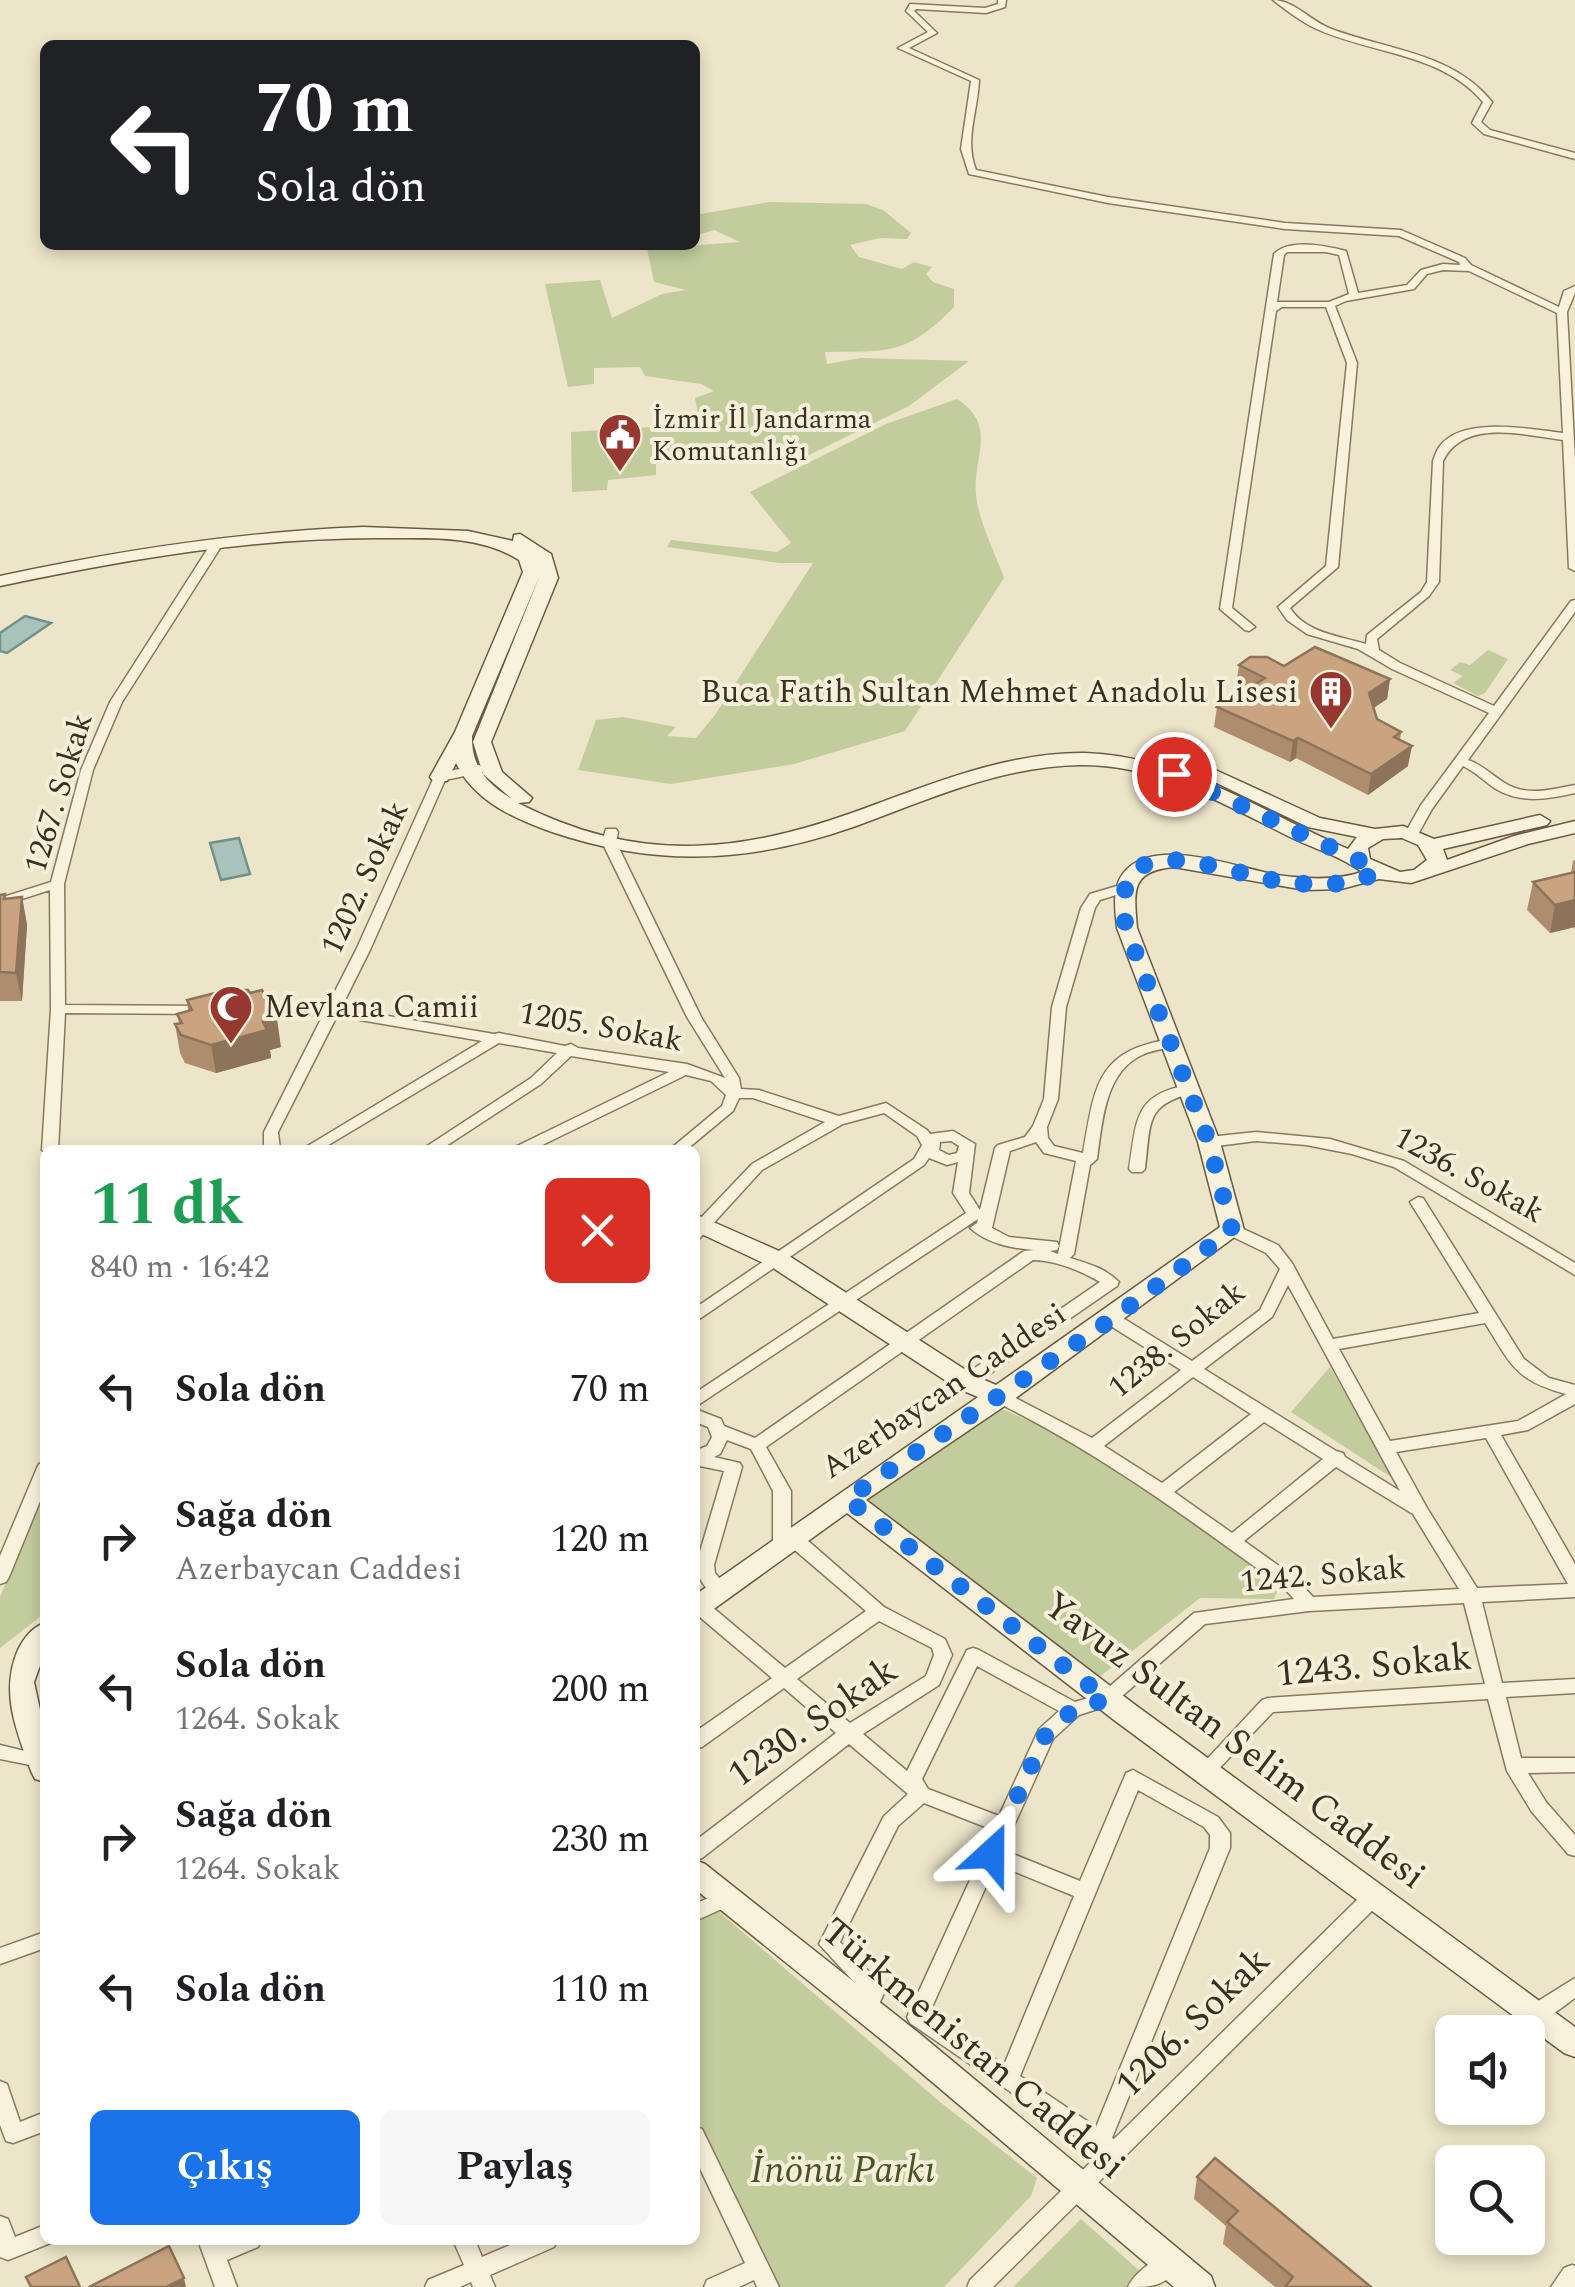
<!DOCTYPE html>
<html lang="tr">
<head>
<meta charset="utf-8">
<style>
	:root { --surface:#fff; --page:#f6f6f6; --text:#202124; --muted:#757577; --accent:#1a73e8 }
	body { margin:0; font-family:Spectral,serif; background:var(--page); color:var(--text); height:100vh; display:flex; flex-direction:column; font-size:38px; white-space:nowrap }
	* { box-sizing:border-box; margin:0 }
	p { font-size:32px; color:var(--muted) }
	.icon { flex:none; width:55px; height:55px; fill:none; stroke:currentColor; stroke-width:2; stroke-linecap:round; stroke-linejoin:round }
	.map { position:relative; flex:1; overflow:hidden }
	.panel { position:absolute; left:40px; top:1145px; width:660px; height:1100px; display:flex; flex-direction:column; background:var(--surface); border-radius:15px; box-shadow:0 5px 15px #0003 }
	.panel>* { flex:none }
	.hud { position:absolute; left:40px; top:40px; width:660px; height:210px; border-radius:15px; box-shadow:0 5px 15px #0003; background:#202124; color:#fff; overflow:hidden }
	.tools { position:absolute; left:1435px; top:2015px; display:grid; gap:20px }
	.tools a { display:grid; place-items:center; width:110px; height:110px; border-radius:15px; background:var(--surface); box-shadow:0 5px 15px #0003; font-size:50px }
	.pin { position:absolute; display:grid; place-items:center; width:85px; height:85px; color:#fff; margin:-42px; border:5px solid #fff; border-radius:50%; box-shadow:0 2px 10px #0007 }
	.me { position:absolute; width:110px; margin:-55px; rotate:24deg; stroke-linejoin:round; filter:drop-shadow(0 0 8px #0008) }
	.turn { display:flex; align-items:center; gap:35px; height:210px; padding:0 50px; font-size:45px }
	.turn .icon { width:130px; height:130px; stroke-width:2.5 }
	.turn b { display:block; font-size:70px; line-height:85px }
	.round { display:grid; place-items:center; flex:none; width:105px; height:105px; border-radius:15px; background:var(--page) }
	.headline { display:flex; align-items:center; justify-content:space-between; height:170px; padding:0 50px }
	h1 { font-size:60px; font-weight:700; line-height:75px; color:#1e9e55 }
	.action { display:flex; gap:20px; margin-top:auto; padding:20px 50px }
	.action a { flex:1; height:115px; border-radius:15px; background:var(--accent); color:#fff; font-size:40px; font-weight:700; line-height:115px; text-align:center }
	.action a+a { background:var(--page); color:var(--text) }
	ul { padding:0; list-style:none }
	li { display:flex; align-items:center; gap:30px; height:150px; padding:0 50px }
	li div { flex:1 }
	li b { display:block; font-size:38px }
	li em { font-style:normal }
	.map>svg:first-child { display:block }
</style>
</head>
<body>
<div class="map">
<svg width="1575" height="2287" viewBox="0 0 1575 2287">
	<rect width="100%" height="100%" fill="#ede5c9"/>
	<path fill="#c3cc9d" d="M769 202 866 204 883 210 911 233 907 239 880 238 850 245 859 257 902 269 914 262 932 267 926 274 933 282 954 289V307C906 356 889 351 825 352L827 364 861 358 969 361 909 406 805 457 656 453V475L608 480 607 490 572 492 571 432 682 425 699 419 695 398 714 391 701 384 645 376 640 367 594 368V384L568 387 545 284 600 280 612 318 662 294 686 290 654 282 647 249 740 242 714 230 695 236V215Z
		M957 399C999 426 972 458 976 494 978 521 995 552 1004 578L905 731 794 764 671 784 578 770 596 720 623 717 676 727 667 736 696 738 715 715 813 563H779L667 547 671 540 777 552 791 543 750 492 886 424Z
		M1488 650 1508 659 1485 693 1478 696 1453 683 1463 676 1450 670 1460 662 1470 665Z
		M1330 1367 1394 1479 1291 1412Z
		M997 1407C1099 1448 1191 1521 1280 1585L1274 1599 1200 1598 1089 1685 860 1503Z
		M39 1503 45 1508V1613L0 1648V1597Z
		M695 1891 940 2102 1037 2178 1031 2196 944 2287H768L695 2136Z
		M1081 2219 1158 2287H1013Z"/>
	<path fill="#aac2bc" stroke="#70908b" stroke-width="2.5" d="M25 616 51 623 7 653 0 651V633Z
		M239 838 250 874 221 880 210 843Z"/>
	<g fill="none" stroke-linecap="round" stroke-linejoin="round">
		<defs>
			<path id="street" d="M998 0H1006L1005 7 986 13 916 9 914 11 937 33 909 48 979 80C978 111 964 140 976 170L1108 197 1285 223 1401 230 1465 258 1471 265 1559 307 1564 291 1575 286V293L1567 312 1575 460V571L1569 568 1563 440C1525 435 1464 418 1443 461L1439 582 1429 596 1377 639 1379 650 1400 663 1494 706 1571 601 1575 600V612L1468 760C1482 765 1491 774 1503 782 1525 797 1550 790 1575 785V793C1549 799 1521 804 1496 789 1485 782 1476 772 1463 766L1432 809 1416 838H1406L1404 835 1421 805 1489 713 1392 669 1358 649 1307 634 1287 620 1278 607 1326 566 1347 363 1326 307H1282L1276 311 1232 608 1255 627 1249 631 1245 630 1220 609 1274 254C1289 238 1327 246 1346 251L1358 293 1407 285 1421 270 1443 264 1460 265 1459 262 1399 236 1285 229 1108 203 969 174 961 149 971 81 898 48 928 32 906 11 910 4 985 8 998 4ZM1287 252H1326L1339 255 1349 294 1329 302H1277L1284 255ZM1443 270 1469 271 1557 313 1563 433C1530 429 1462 416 1440 446 1436 451 1435 456 1433 461L1427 582 1421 592 1367 635 1366 644C1339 636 1306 633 1290 608L1338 567 1357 363 1335 306 1346 301 1414 289 1427 274Z
				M1273 0C1293 0 1310 20 1329 28 1385 50 1453 52 1492 102L1481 122 1490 130 1575 153V159L1484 134 1472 123 1483 102C1443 54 1374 54 1319 30 1303 23 1287 11 1273 0Z
				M218 539 224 542 122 702 93 770 64 884 65 1005 207 1006 214 1010 207 1014 65 1013 58 1150H45V1153L42 1150 51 1009 50 890 0 906V898L51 882 81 770 110 702 212 542Z
				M479 765 485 769 484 772 445 780 370 950 341 1008 494 1034 499 1033 565 1046 571 1044 578 1048 687 1064 725 1078 687 1017 602 842 606 829H616L618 832 616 842 701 1017 739 1078 741 1089 759 1090 839 1116 886 1103 927 1130 930 1134 953 1131 975 1144 969 1193 980 1210 995 1148 998 1145 1025 1137 1033 1126 1044 1099 1052 1007 1081 908 1090 894 1127 883 1134 887 1132 890 1100 900 1095 908 1066 1007 1058 1099 1047 1127 1048 1138 1054 1146 1083 1153C1095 1086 1096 1050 1172 1039L1179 1043 1177 1046C1164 1049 1150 1050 1138 1057 1104 1076 1102 1125 1097 1159L1090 1165 1074 1254 1070 1258C1089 1264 1105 1268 1119 1282L1117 1286 972 1386H960L958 1382 960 1378 1100 1282C1081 1271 1055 1260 1033 1260L766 1447 791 1491V1532L799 1533 884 1607 945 1639 952 1655 939 1685 863 1734 907 1771 967 1650 973 1648 979 1650 1075 1702 1101 1694 1194 1613 1294 1599 1284 1588C1190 1520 1099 1452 994 1401L992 1397 994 1393H1006L1092 1438 1181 1370 1106 1323 1104 1319 1106 1315H1118L1192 1361 1260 1310 1280 1269 1266 1253 1227 1234 1224 1230 1227 1226H1237L1278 1245 1292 1263 1333 1339 1479 1313 1410 1202 1418 1197 1423 1198 1524 1359 1549 1378 1575 1385V1404L1528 1430 1501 1435 1575 1564V1597L1482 1602 1502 1683 1575 1679V1693L1506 1697 1521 1758H1575V1772L1528 1773 1546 1802 1575 1835V1856L1568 1854 1532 1812 1507 1771 1488 1699 1273 1712 1212 1776 1205 1779 1198 1776 1196 1771 1262 1700 1268 1698 1485 1684 1464 1603 1309 1611 1205 1624 1113 1704 1079 1715 1053 1739 1003 1850 1080 1881 1124 1778 1126 1773 1133 1770 1218 1817 1230 1833V1848L1112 2138 1114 2139 1368 1889 1375 1887 1382 1889 1385 1895 1382 1901 993 2287H967L970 2280 1100 2153 910 2023 907 2017 993 1830 924 1803 898 1826 840 1942 882 1985 885 1991 874 2015 867 2018 860 2015 857 2009 864 1993 819 1944 884 1816 908 1794 849 1744 702 1858 695 1860V1841L836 1733 784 1688 702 1747 695 1749V1732L772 1678 695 1613V1601H705L785 1668 866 1611 790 1546 788 1550 782 1551 776 1550 773 1545V1491L751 1449 727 1440 720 1454 714 1457 740 1463 742 1467 714 1565 715 1573 729 1590 726 1595C710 1599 698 1580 696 1565L724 1471 695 1465V1451L707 1446 712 1437 708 1427 695 1422V1409L721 1419 724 1426 755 1438 1024 1251 1034 1250C1011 1248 988 1244 970 1228L977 1223 978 1219 695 1407V1393L966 1213 953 1193 958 1162 947 1165 929 1158 924 1165 695 1322V1308L914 1159 922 1145 917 1136 884 1113 843 1124 762 1170 700 1238 695 1239V1224L752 1164 825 1122 753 1098H739L733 1111 686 1150H669L722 1106 726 1095 711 1081 686 1075 532 1150H512L515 1147 669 1072 571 1056 541 1084 440 1150H421L531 1078 557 1053 499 1043 320 1150H301L482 1041 337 1016 278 1132 280 1150H264V1132L323 1015 255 1014 248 1010 255 1006 327 1007 356 950 434 777 435 774ZM951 1141 959 1146 957 1153 949 1155 939 1150 940 1142ZM1036 1142 1044 1153 1076 1161 1058 1254 1050 1251 1057 1250 1059 1246 1057 1242 1009 1237 992 1228 1010 1151ZM1288 1285 1400 1491 1345 1457 1343 1453 1336 1451 1204 1369 1272 1317ZM1485 1323C1512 1366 1515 1380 1566 1394L1518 1421 1390 1441 1339 1349ZM1193 1377 1251 1414 1162 1483 1104 1446ZM1264 1422 1323 1459 1232 1533 1174 1492ZM1486 1438 1568 1584 1477 1588 1427 1508 1396 1452ZM1336 1467 1413 1514 1459 1589 1313 1597 1296 1578 1244 1541ZM879 1621 932 1648 934 1655 926 1676 850 1723 797 1679ZM977 1666 1059 1711 1039 1729 999 1816 928 1789 922 1779ZM1138 1790 1204 1827 1210 1835V1848L1096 2127 1020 2076ZM996 1864 1074 1896 1004 2065 929 2014Z
				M1189 1085 1196 1090 1194 1093C1144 1104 1151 1124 1145 1169L1142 1172H1132L1129 1169C1137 1121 1133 1094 1189 1085Z
				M1256 1132 1330 1139 1404 1161 1575 1263V1275L1394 1167 1352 1154 1306 1145 1256 1141 1209 1147 1202 1142 1209 1137Z
				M45 1462V1489L9 1577 6 1582 0 1584V1556L37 1468 39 1464Z
				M0 1745 45 1756V1768L0 1759Z
				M726 1890 733 1892 736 1898 733 1904 695 1921V1904Z
				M45 1932V1948L0 1964V1948Z
				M1575 1978V1998C1562 2007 1543 2025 1527 2020L1524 2014 1527 2008Z
				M0 2081 7 2084 20 2122 45 2112V2131L13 2143 6 2141 0 2125Z
				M695 2127 702 2129 779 2287H757L754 2280 739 2287H704L707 2280 745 2263 695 2158Z
				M0 2216 8 2219 15 2237 45 2225V2240H53V2242L8 2260 0 2257Z
				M198 2240H220L221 2242 261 2240 258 2247 227 2260 237 2287H215Z
				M453 2240H475L482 2257 522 2240H557L554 2247 490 2275 495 2287H473L471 2282 460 2287H425L428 2280 464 2265Z
				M1169 2253 1177 2256 1180 2263C1167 2287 1152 2287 1128 2287 1134 2273 1155 2258 1169 2253Z
				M1572 2265 1575 2266V2287H1551L1564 2268Z"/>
			<path id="secondary" d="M363 527 468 531 513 541 514 535 520 534 551 554 558 578 491 742 502 772 532 798 529 802 518 803C645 868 751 852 879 803 944 779 1014 752 1085 753 1182 756 1262 812 1348 849L1357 837 1308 827 1194 772 1204 766 1211 768 1320 818 1375 829 1403 826 1434 839 1540 815 1550 821 1547 825 1443 849 1447 860 1514 836 1575 821V833L1528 844 1411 883 1379 879 1341 889 1305 890 1174 867C1130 871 1134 891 1137 928L1220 1142 1244 1230 1009 1403 866 1500 1134 1704 1575 2027V2057L1564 2053 1114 1720 847 1513 704 1616 695 1619V1595L978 1397 957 1388 770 1266 695 1231V1214L786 1254 975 1376 996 1385 1220 1227 1198 1142 1117 928C1115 909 1111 884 1127 869 1160 837 1238 868 1277 875 1305 879 1335 881 1362 872 1342 857 1316 849 1294 839 1227 806 1158 764 1081 765 1001 766 930 799 856 826 751 863 658 868 552 832 515 819 474 801 456 763L447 781H433L430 777 455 732 523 572 519 560C480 535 431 538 386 538 255 537 128 559 0 586V576C121 550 239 532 363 527ZM540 575 473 742 483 774 512 799C487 784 471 766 472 736ZM1402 838 1418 845 1427 860 1414 870 1400 872 1370 859 1368 848 1383 839Z
				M45 1623V1652L34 1682 45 1733V1782L35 1779 31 1771C16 1730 0 1691 18 1650 24 1638 32 1627 45 1623Z
				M695 1860 705 1864 920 2034 1211 2276 1215 2287H1174L898 2053 695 1889Z"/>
		</defs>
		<use href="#street" stroke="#89785e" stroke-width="3"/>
		<use href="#secondary" stroke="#6b5941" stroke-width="3"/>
		<use href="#street" fill="#f8f2dd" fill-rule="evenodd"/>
		<use href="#secondary" fill="#f8f2dd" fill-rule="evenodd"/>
	</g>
	<path fill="#ae8d6f" d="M1239 665 1284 666 1390 679 1387 699 1373 708 1377 719 1401 732 1400 740 1408 766 1368 795 1296 758 1290 762 1214 727 1217 707 1246 690 1236 685Z
		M1575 860V927L1550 933 1527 910 1533 882 1571 873 1573 861Z
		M0 895 6 899 22 897 27 925 22 1001H0Z
		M187 1000 281 1047 270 1050 271 1058 216 1073 185 1063 180 1053 175 1024 179 1023 177 1014 188 1011Z
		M1197 2177 1371 2287H1275L1223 2244 1226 2226 1194 2199Z"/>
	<path fill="#8d735a" d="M1390 679 1387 699 1366 713 1369 693Z
		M1298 738 1296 758 1290 762 1293 741Z
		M1412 746 1408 766 1368 795 1371 774Z
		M22 897 27 925 22 1001 16 973Z
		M1575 900V927L1550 933 1555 905Z
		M277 1019 281 1047 270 1050 271 1058 216 1073 211 1045 263 1022Z
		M184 2278 186 2287H166Z"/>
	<path fill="#caa481" stroke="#8d735a" stroke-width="2.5" d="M1315 647 1390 679 1369 693 1377 719 1401 732 1394 737 1412 746 1371 774 1298 738 1293 741 1217 707 1265 678 1239 665 1250 657H1267L1284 666Z
		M1575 872V900L1555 905 1533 882Z
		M5 894 4 899 22 897 16 973 0 972V895Z
		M227 990H248L250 993 262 990 277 1019 263 1022 267 1030 211 1045 181 1035 175 1024 182 1023 177 1014 192 1010 187 1000Z
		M1215 2158 1371 2287H1285L1293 2277 1227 2222 1238 2211 1197 2177Z
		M169 2246 184 2278 166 2287H89Z
		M66 2257 80 2287H31L26 2277Z"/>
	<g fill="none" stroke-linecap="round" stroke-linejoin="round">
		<path stroke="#1a73e8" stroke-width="18" stroke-dasharray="0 32.4" d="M991 1854 1046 1734 1073 1710 1107 1699 847 1499 1112 1319 1232 1230 1209 1142 1126 928C1105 817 1225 874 1279 881 1316 886 1343 887 1377 873L1360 861 1174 774"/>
	</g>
	<defs>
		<symbol id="civic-pin" viewBox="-11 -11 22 30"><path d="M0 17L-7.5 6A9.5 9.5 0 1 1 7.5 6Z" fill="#963730" stroke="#f5efd9"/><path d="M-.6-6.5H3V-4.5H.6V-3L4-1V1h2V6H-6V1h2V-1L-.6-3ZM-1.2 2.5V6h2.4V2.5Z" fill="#fff"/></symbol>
		<symbol id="building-pin" viewBox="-11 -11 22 30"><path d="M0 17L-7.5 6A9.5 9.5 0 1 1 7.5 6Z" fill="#963730" stroke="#f5efd9"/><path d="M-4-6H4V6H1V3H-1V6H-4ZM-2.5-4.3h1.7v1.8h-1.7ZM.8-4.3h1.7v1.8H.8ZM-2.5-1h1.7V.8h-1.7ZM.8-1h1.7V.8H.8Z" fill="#fff"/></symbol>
		<symbol id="mosque-pin" viewBox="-11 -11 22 30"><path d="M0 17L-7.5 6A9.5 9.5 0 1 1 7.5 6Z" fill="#963730" stroke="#f5efd9"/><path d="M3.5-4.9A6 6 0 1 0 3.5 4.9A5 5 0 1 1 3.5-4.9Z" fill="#fff"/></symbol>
	</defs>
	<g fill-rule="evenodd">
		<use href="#civic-pin" x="595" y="410" width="50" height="68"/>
		<use href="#building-pin" x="1306" y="667" width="50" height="68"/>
		<use href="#mosque-pin" x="206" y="982" width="50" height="68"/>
	</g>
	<g text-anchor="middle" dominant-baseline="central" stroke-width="8" stroke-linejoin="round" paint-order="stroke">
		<g font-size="28" fill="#3a2f21" stroke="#f5efd9" text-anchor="start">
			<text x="652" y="419">İzmir İl Jandarma<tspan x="652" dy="32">Komutanlığı</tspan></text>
		</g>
		<g font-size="32" fill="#3a2f21" stroke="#f5efd9" text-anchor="end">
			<text x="1298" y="692">Buca Fatih Sultan Mehmet Anadolu Lisesi</text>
			<text x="264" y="1007" text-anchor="start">Mevlana Camii</text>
		</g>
		<g font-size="32" fill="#3a2f21" stroke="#f5efd9">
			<text transform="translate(59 793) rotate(-73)">1267. Sokak</text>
			<text transform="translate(365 878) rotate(-65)">1202. Sokak</text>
			<text transform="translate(601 1027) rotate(10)">1205. Sokak</text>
			<text transform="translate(1469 1175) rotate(29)">1236. Sokak</text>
			<text transform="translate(1177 1340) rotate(-39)">1238. Sokak</text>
			<text transform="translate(944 1391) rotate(-34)">Azerbaycan Caddesi</text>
			<text transform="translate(1323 1575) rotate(-5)">1242. Sokak</text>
		</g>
		<g font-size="38" fill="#3a2f21" stroke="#f5efd9">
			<text transform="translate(1374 1666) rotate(-5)">1243. Sokak</text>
			<text transform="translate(813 1723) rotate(-35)">1230. Sokak</text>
			<text transform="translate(1234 1741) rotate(37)">Yavuz Sultan Selim Caddesi</text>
			<text transform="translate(1193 2023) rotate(-44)">1206. Sokak</text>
			<text transform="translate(973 2049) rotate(40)">Türkmenistan Caddesi</text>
		</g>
		<g font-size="38" font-style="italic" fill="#475628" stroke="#f5efd9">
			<text x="843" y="2171">İnönü Parkı</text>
		</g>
	</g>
</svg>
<div class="tools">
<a><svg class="icon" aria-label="sound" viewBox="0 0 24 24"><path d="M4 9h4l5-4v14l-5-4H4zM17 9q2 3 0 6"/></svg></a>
<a><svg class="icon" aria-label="search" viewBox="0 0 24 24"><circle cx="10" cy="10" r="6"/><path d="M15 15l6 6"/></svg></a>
</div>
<div class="pin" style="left:1174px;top:774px;background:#d93025"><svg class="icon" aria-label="arrive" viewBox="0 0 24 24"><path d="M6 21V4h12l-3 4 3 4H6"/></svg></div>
<svg class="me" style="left:991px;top:1854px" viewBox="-20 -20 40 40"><path d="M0-17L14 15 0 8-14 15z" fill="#1a73e8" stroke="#fff" stroke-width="4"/></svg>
<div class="hud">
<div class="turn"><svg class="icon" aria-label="left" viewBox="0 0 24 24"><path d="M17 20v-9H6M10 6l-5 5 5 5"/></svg><div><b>70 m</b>Sola dön</div></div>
</div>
<section class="panel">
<div class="headline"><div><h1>11 dk</h1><p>840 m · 16:42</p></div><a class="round" style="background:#d93025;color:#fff"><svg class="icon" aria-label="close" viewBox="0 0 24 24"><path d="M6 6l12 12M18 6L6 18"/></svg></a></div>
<ul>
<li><svg class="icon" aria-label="left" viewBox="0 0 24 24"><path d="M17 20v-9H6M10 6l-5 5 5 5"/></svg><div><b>Sola dön</b></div><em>70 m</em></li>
<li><svg class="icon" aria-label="right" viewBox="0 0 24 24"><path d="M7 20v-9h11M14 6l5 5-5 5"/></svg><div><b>Sağa dön</b><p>Azerbaycan Caddesi</p></div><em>120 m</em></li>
<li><svg class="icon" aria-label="left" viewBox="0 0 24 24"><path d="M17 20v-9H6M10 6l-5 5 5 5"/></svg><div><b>Sola dön</b><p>1264. Sokak</p></div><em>200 m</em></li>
<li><svg class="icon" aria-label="right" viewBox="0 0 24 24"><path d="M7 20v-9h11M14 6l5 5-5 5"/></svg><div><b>Sağa dön</b><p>1264. Sokak</p></div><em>230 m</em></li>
<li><svg class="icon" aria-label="left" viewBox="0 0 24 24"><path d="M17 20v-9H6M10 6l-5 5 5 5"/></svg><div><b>Sola dön</b></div><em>110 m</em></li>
</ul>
<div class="action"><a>Çıkış</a><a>Paylaş</a></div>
</section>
</div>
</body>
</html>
